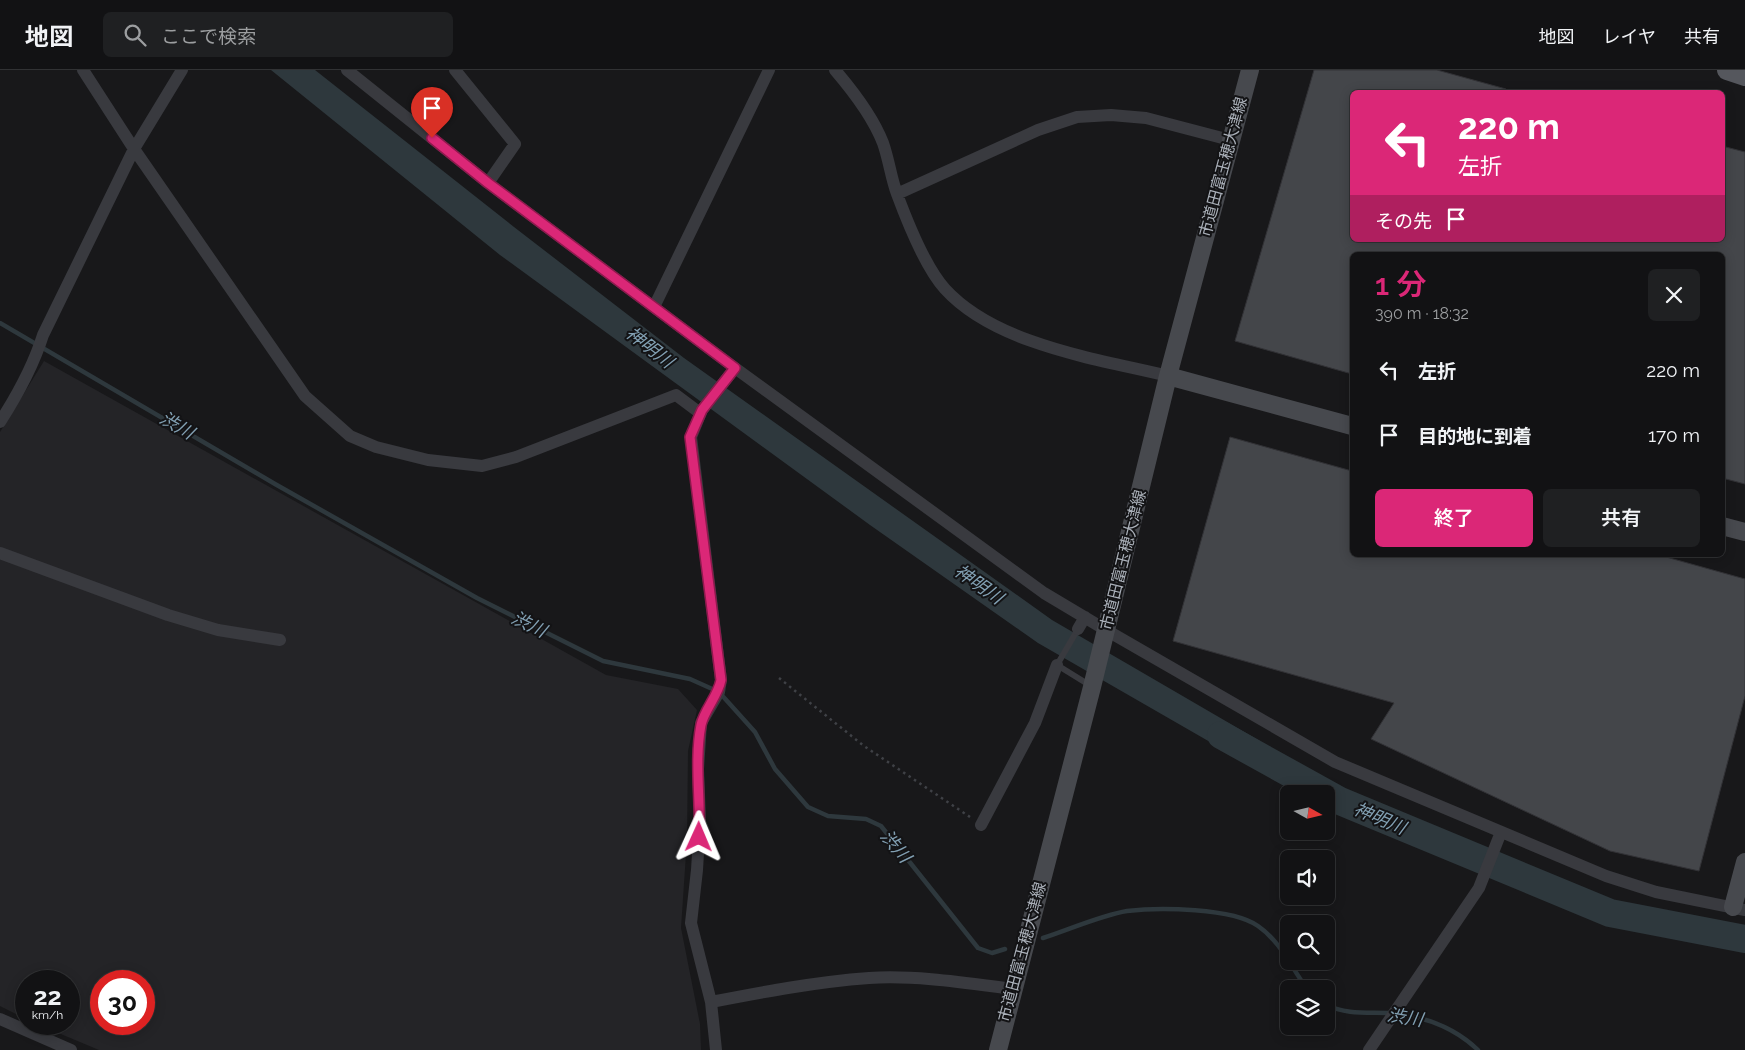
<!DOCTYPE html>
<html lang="ja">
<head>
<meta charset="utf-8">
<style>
	:root { --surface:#121214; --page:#1f2022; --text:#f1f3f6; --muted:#9c9ea0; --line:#313234; --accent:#db2777 }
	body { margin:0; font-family:Raleway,"Noto Sans JP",sans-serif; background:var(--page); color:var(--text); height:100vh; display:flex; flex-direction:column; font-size:19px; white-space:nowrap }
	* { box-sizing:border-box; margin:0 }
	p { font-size:16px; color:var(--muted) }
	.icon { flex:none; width:28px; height:28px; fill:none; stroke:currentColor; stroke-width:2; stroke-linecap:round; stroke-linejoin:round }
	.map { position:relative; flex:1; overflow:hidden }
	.panel { position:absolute; left:1350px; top:182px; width:375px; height:305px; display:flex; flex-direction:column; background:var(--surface); border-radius:8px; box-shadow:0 2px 12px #0003,0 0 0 1px var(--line) }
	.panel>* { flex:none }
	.top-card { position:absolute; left:1350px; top:20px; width:375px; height:152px; border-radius:8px; box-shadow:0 2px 12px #0003,0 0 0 1px var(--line); background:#db2777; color:#fff; overflow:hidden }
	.needle { width:32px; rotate:98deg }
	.controls { position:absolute; left:1280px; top:715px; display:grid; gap:10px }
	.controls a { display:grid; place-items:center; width:55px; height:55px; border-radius:8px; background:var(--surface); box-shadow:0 2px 12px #0003,0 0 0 1px var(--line); font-size:25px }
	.speed { position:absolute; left:15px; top:900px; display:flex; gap:10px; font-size:25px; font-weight:700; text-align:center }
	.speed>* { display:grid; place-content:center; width:65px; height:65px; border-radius:50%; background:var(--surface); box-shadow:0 2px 12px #0003,0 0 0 1px var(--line); line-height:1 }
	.speed small { font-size:12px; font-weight:400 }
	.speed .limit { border:8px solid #d22; background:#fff; color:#111 }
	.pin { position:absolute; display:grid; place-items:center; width:42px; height:42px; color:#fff; margin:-51px -21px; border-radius:50% 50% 50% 0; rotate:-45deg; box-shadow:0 0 5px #0007 }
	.pin .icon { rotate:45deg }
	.me { position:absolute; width:55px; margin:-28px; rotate:1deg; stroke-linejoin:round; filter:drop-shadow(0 0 4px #0008) }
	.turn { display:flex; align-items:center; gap:18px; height:105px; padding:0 25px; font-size:22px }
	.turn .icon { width:65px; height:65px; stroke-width:2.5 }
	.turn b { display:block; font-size:35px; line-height:42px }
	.then { display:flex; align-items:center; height:48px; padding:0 25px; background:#0003; gap:10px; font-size:19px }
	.round { display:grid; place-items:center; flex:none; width:52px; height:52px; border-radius:8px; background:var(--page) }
	.headline { display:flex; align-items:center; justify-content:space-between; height:85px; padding:0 25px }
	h1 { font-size:30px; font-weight:600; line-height:38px; color:var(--accent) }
	.button { display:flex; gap:10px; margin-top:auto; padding:10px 25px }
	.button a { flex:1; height:58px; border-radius:8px; background:var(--accent); color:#fff; font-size:20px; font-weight:600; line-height:58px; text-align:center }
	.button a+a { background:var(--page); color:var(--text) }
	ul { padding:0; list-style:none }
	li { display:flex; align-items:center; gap:15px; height:65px; padding:0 25px }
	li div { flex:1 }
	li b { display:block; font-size:19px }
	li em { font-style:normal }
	header { display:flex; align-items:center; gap:30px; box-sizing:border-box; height:70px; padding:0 25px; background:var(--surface); border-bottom:1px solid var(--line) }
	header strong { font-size:24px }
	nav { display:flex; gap:28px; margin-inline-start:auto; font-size:18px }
	.search { width:350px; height:45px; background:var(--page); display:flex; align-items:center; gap:12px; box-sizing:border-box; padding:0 18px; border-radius:8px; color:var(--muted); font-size:19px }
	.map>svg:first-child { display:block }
</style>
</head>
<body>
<header>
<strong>地図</strong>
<div class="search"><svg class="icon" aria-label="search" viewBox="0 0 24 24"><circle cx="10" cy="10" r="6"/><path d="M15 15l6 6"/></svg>ここで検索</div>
<nav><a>地図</a><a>レイヤ</a><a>共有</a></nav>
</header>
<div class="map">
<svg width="1745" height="980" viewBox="0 0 1745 980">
	<rect width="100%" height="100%" fill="#18181a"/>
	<path fill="#242427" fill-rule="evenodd" d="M44 291 606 605 678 619 697 640 688 681 687 769 681 858 700 954 701 980H99L37 954H69V911H26V949L0 936V362ZM101 911H144V954H101Z"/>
	<path fill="#2e383d" d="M271 0H315L514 157 684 288 1052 550 1260 671 1250 695 1038 573 870 455 500 185Z"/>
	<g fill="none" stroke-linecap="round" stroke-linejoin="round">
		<path stroke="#2e383d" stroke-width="4.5" d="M0 253 275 414 477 528 603 591 690 609 719 622 755 662 775 699 808 737 828 746 866 749 881 756 978 878 992 883 1005 879
			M1043 868C1068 860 1102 845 1127 841 1159 837 1233 838 1258 856 1281 872 1291 897 1307 919
			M1326 935C1347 945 1368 942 1390 943 1423 946 1454 957 1478 980"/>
		<path stroke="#2e383d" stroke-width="28" d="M1221 665 1340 731 1610 843 1745 869"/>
	</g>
	<path fill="#44464a" stroke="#323236" d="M1314 0H1437L1506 19V22H1352V170H1722V76L1745 82V414L1722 408V185H1352V304L1235 271Z
		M1230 367 1352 401V485H1659L1745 509V626L1699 801 1610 781 1371 669 1394 633 1173 571Z"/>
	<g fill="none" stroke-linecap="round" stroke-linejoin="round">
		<path stroke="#3f4146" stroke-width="2.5" stroke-dasharray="2.5 4" stroke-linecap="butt" d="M779 608 864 676 970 747"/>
		<path stroke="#393a3f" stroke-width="6" d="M1078 559 1057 595 1091 616"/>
		<path stroke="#393a3f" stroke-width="12" d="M83 0 134 79 305 326 350 366 376 377 428 390 482 396 516 387 676 325 700 343
			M347 0 488 113 735 298 1044 523 1106 560 1335 692 1606 806 1656 822 1745 840
			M455 0 515 74 488 113
			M835 0C853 21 873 47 883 73 889 90 891 108 897 124 907 151 926 198 945 219 996 275 1098 289 1168 306
			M897 124 1038 60 1077 47 1111 45 1146 48 1230 70
			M654 237 769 0
			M0 352C18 324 33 297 43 265L134 79 182 0
			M0 483 168 545 218 560 280 570
			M1078 559 1085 547
			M981 755 1035 653 1057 595
			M711 932C763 922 815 912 869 908 916 905 966 913 1013 919
			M0 949 71 980
			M716 980 711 932 691 853 697 800 700 750 698 699 701 653 719 622 721 610 691 367 702 340 735 298
			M1369 980 1479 818 1501 762"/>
		<path stroke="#47494e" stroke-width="18" d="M1168 306 1352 356
			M1722 456 1745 462
			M1733 837 1745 792
			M998 980 1092 617 1168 306 1250 0"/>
		<path stroke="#55575d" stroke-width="20" d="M1727 0 1745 6"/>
	</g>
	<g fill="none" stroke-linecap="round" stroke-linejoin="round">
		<defs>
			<path id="route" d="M432 68 488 113 735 298 702 340 690 367 721 610C718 626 704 640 701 655 694 692 701 730 699 767"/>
		</defs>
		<use href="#route" stroke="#8e194d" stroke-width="12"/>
		<use href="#route" stroke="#db2777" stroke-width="9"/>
	</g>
	<g text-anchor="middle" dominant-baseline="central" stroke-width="4" stroke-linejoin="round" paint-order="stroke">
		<g font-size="16" fill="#aab0b9" stroke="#131315">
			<text transform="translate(1223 97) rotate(-75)">市道田富玉穂大津線</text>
			<text transform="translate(1123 490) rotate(-76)">市道田富玉穂大津線</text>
			<text transform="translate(1022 882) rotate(-75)">市道田富玉穂大津線</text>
		</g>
		<g font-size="18" font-style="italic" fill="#82a0b3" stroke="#131315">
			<text transform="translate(650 277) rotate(38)">神明川</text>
			<text transform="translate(177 355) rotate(30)">渋川</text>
			<text transform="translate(979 514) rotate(35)">神明川</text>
			<text transform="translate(529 554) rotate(26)">渋川</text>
			<text transform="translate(1380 748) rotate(23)">神明川</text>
			<text transform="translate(896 776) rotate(50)">渋川</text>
			<text transform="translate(1405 947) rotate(9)">渋川</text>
		</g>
	</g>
</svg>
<div class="controls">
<a><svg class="needle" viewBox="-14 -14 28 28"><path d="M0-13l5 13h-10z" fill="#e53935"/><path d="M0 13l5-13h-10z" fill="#9c9ea0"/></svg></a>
<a><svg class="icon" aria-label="sound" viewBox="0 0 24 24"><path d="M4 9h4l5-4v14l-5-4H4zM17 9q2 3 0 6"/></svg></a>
<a><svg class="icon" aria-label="search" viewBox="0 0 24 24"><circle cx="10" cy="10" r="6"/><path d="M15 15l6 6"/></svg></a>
<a><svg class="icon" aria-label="layers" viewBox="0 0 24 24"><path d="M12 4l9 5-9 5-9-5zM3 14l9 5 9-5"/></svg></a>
</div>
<div class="speed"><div>22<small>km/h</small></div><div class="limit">30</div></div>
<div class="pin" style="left:432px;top:68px;background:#d93025"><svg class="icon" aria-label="arrive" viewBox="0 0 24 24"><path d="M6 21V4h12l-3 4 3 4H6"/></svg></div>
<svg class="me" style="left:699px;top:767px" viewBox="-20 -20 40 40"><path d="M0-17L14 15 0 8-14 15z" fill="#db2777" stroke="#fff" stroke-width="4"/></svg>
<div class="top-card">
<div class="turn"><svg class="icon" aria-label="left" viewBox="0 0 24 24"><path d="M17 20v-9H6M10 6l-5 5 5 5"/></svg><div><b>220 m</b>左折</div></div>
<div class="then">その先<svg class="icon" aria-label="arrive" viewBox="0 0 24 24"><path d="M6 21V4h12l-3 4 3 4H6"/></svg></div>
</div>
<section class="panel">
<div class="headline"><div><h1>1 分</h1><p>390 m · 18:32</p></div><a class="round"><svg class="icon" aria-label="close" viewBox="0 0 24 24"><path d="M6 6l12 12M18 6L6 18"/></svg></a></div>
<ul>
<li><svg class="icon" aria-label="left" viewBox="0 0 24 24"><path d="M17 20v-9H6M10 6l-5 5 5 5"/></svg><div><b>左折</b></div><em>220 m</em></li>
<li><svg class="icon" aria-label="arrive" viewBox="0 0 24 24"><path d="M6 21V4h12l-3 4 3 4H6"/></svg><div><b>目的地に到着</b></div><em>170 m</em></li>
</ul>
<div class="button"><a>終了</a><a>共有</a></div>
</section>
</div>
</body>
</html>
